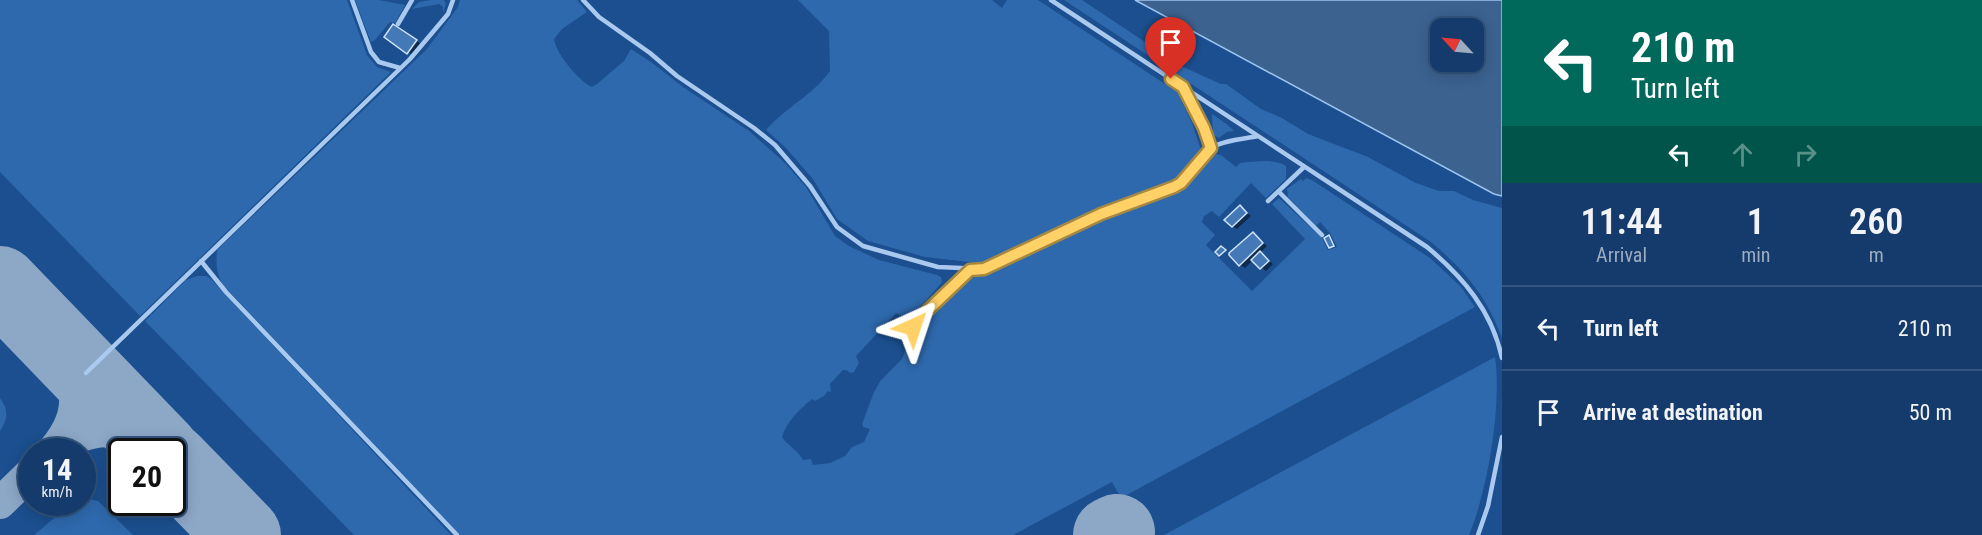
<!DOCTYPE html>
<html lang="en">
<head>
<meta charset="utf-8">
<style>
	:root { --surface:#143b6b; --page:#1d4271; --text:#f1f3f6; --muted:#9dadc1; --line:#33557e }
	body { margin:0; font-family:"Roboto Condensed",sans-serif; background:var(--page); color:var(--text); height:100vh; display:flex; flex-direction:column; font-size:22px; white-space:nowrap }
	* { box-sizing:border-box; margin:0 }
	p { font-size:20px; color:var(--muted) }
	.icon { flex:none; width:33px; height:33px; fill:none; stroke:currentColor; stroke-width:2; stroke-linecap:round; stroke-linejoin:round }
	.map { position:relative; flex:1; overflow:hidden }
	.panel { display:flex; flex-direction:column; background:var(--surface); width:480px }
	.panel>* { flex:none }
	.banner { background:#00695c; color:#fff; overflow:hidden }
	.needle { width:39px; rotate:296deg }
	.buttons { position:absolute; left:1430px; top:18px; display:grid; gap:12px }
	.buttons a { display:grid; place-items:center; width:54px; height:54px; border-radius:12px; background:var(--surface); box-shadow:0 3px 15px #0003,0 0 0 2px var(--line); font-size:30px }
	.speed { position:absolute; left:18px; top:438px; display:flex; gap:12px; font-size:30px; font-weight:700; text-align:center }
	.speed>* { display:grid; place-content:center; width:78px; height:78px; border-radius:50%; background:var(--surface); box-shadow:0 3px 15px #0003,0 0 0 2px var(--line); line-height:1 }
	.speed small { font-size:15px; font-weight:400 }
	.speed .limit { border:3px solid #111; border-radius:9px; background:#fff; color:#111 }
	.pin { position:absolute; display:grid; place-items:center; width:51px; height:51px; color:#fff; margin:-62px -26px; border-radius:50% 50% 50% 0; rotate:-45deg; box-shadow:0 0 6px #0007 }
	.pin .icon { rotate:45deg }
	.me { position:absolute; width:66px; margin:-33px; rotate:42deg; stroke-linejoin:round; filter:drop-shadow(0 0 4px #0008) }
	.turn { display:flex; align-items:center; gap:21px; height:126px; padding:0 30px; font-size:27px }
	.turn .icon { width:78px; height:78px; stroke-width:2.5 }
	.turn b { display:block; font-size:42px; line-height:51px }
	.lanes { display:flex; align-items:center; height:57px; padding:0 30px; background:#0003; justify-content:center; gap:30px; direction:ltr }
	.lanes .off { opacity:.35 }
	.eta { display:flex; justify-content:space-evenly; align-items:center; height:102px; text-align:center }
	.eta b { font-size:36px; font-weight:600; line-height:42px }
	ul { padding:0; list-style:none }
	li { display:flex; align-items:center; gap:18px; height:84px; padding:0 30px; border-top:2px solid var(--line) }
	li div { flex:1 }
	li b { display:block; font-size:22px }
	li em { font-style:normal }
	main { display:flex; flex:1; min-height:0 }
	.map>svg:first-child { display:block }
</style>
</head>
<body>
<main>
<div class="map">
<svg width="1502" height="535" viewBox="0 0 1502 535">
	<rect width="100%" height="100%" fill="#1b4f8f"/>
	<path fill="#2e69ad" d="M0 0H347L367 55 377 67 391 72 140 316 0 172Z
		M355 0H379L405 5 395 23 390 22 375 40 371 42Z
		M431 0H444L446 4 443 12V7L439 4 412 9 419 2Z
		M460 0H577L587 12 562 29 554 39C556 54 579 81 592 87L597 84 624 61 631 49 651 62 683 87 749 131 784 162 806 187 835 236 849 246 879 260 937 275 941 277 942 282 909 320 896 313 856 356 859 363 854 372 851 373 846 370H843L830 384 831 392 828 391 824 396 815 401 812 399C801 408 786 422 782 437 788 446 798 450 803 460L811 459 813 465 830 463 845 456 852 447 864 442 870 429 863 427 862 424 874 392 881 380 902 359 909 341 932 315 970 279 1028 256 1111 216 1170 193 1182 186 1216 154 1221 155 1236 167 1240 163C1254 162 1275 158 1286 166V179L1266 198 1251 183 1219 217 1212 211 1204 216 1202 222 1215 235 1206 245 1252 291 1305 239 1272 204 1279 198 1322 238 1328 250 1337 247 1330 233 1320 222 1316 226 1288 197 1287 189 1301 179 1303 181 1306 178 1312 180 1430 258 1461 287 1475 307 1121 498 1112 482 1013 535H460L223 285C216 274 216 262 217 250L426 50 458 7Z
		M798 0H992L1002 8 1007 0H1038L1177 92 1192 123 1201 150 1170 185 1113 202 987 264 925 257 868 241 837 219 813 179 785 147 766 130C787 106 812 96 830 71L829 31Z
		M1064 0H1082L1181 66 1221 84H1226L1261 109 1282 118 1308 134 1368 157 1416 183 1439 191H1454L1473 200 1502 208V338C1486 295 1465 271 1431 242Z
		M1212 114 1228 125 1234 131 1227 132 1219 138 1213 135Z
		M197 276H206L211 279 451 535H354L145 321 186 280Z
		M1495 357C1502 404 1488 490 1469 535H1164Z
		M0 398C9 410 8 419 0 431Z
		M83 498 98 501 133 535H34L72 503 82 502Z"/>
	<path fill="#3c6290" stroke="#9cc4f0" stroke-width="1.5" fill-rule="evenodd" d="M1135 0H1502V196L1494 194ZM1440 28H1473V62H1440Z"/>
	<path fill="#0007" d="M398 28 421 44 413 55 408 52Z
		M1240 207 1251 216 1237 229 1232 226Z
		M1253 234 1267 246 1260 253 1273 264 1266 271 1253 260 1245 268 1240 265Z"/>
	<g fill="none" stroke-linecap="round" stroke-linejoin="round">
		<path stroke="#8da7c7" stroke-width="32" d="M39 324C71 369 95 402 52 452
			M54 451C88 426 123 423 157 452
			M172 466 218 513 226 518
			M0 503 32 472"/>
		<path stroke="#8da7c7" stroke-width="76" d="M0 284 162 452
			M172 462 243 535
			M1111 535 1117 532"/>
	</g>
	<path fill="#4478b7" stroke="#cfe3fa" stroke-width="1.5" d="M393 24 417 40 407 54 384 37Z
		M1240 205 1247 213 1232 227 1224 220Z
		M1253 232 1263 243 1239 266 1229 255V253Z
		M1329 235 1334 246 1329 248 1324 238Z
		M1221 246 1226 250 1219 256 1215 252Z
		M1260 251 1269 261 1260 269 1251 260Z"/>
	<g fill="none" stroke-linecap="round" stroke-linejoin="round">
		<path stroke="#a9c9ee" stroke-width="4.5" d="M352 0 371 52 379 62 400 68
			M583 0 599 17 650 53 677 76 754 128 775 145 810 186 837 227 863 246 938 267 984 269 1101 214 1174 187C1191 178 1197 158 1211 148 1223 140 1244 139 1258 136
			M1051 0 1427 247C1463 277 1492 311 1502 358
			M398 24 412 0
			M1184 88 1204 128 1211 148
			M1279 192 1322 235
			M1268 201 1304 167
			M201 261 226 292 457 535
			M913 327 970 270
			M86 373 410 59 448 14 453 0
			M1478 535 1488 506 1502 437"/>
	</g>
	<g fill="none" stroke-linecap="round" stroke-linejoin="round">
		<defs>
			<path id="route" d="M913 327 928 310 970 270 984 269 1101 214 1174 187 1181 183 1211 148 1204 128 1183 87 1171 79"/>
		</defs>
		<use href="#route" stroke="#a68842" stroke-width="15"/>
		<use href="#route" stroke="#ffd166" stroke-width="10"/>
	</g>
</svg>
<div class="buttons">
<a><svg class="needle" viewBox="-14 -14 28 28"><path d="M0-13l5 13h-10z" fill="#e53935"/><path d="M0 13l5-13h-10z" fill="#9dadc1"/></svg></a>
</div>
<div class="speed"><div>14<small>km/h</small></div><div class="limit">20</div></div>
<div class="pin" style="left:1171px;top:79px;background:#d93025"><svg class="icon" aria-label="arrive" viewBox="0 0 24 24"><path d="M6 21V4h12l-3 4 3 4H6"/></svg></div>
<svg class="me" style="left:913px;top:327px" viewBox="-20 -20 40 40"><path d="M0-17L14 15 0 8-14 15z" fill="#ffd166" stroke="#fff" stroke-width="4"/></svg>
</div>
<section class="panel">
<div class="banner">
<div class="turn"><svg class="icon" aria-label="left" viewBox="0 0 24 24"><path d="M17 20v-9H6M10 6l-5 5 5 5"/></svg><div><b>210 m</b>Turn left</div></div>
<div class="lanes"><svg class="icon" aria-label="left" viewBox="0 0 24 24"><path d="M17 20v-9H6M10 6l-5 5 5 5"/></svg><svg class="icon off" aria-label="ahead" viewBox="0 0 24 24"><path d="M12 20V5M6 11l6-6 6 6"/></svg><svg class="icon off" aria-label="right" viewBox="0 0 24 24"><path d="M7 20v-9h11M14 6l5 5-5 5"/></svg></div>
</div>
<div class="eta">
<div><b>11:44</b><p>Arrival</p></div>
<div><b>1</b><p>min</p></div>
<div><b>260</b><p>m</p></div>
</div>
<ul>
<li><svg class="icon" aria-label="left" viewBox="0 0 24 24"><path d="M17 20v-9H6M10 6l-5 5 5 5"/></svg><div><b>Turn left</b></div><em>210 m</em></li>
<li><svg class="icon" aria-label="arrive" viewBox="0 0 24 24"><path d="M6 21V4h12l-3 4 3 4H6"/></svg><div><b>Arrive at destination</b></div><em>50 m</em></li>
</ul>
</section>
</main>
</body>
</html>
